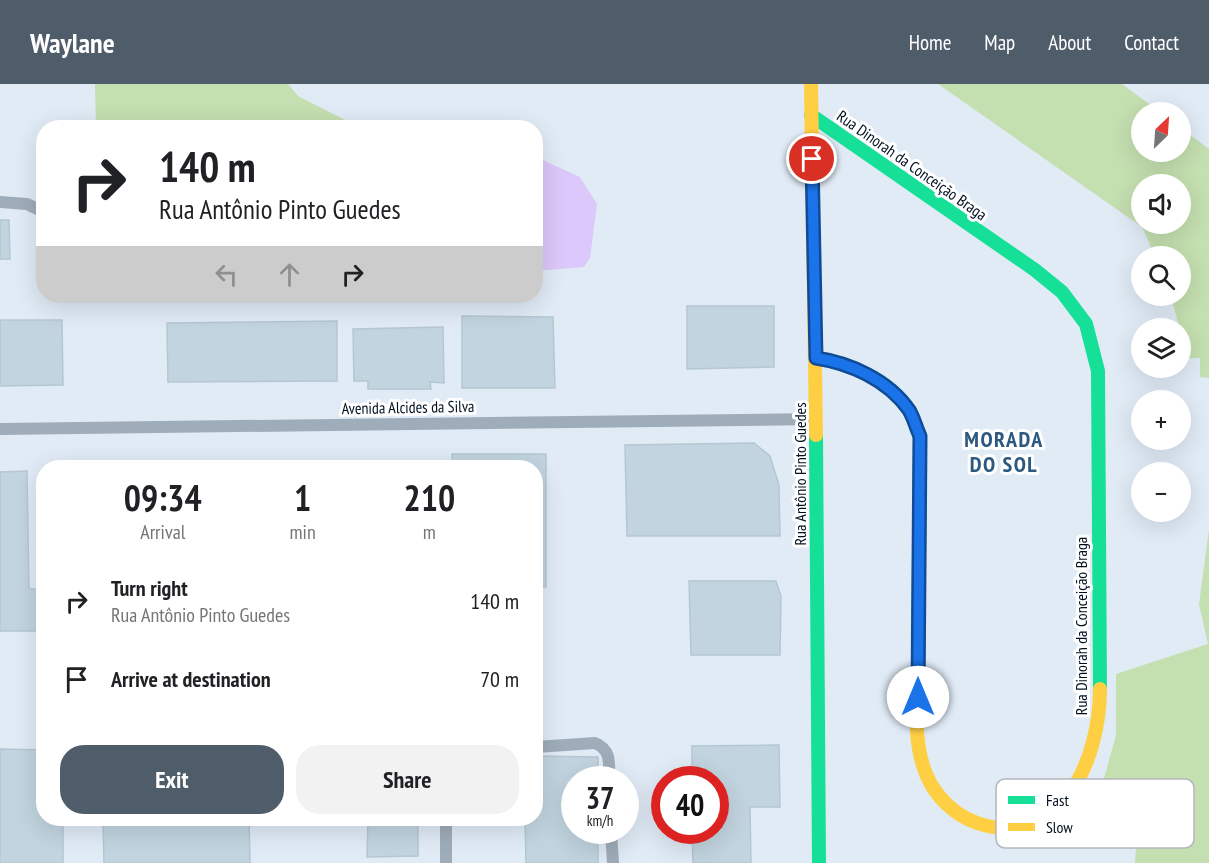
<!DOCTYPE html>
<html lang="en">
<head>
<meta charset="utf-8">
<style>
	:root { --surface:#fff; --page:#f2f2f2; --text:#202124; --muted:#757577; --accent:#4f5d6b }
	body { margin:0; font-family:"PT Sans Narrow",sans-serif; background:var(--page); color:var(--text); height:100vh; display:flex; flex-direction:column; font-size:22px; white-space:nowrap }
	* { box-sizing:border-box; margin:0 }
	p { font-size:20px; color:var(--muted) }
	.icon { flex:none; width:33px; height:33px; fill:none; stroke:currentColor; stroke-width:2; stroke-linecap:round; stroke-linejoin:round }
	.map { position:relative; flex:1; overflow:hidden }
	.panel { position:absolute; left:36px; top:376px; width:507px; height:366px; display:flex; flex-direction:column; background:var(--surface); border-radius:24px; box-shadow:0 6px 24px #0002 }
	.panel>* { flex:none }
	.banner { position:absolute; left:36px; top:36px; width:507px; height:183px; border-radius:24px; box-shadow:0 6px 24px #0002; background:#fff; color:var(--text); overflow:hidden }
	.needle { width:39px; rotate:25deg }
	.tools { position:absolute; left:1131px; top:18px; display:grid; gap:12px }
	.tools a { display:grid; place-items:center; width:60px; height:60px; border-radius:50%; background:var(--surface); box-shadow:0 6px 24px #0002; font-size:30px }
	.speed { position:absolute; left:561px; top:682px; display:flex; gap:12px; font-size:30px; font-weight:700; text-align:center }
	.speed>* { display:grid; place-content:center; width:78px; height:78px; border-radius:50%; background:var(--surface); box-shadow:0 6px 24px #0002; line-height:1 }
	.speed small { font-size:15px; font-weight:400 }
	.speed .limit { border:9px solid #d22; background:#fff; color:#111 }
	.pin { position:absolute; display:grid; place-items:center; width:51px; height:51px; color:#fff; margin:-26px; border:3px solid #fff; border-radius:50%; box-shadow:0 2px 6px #0007 }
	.me { position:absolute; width:66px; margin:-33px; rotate:0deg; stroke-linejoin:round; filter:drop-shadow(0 0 4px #0008) }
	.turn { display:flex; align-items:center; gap:21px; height:126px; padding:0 24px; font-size:27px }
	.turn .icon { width:78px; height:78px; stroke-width:2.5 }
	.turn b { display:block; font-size:42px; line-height:51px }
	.lanes { display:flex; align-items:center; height:57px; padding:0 24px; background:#0003; justify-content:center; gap:30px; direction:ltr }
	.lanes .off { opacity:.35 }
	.eta { display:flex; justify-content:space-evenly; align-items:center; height:102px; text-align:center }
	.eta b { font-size:36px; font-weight:700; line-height:42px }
	.action { display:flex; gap:12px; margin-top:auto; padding:12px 24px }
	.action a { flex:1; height:69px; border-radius:24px; background:var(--accent); color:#fff; font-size:24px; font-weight:700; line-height:69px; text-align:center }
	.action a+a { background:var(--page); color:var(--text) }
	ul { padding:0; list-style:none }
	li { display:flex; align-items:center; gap:18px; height:78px; padding:0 24px }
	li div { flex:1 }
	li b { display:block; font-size:22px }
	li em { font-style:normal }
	header { display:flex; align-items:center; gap:36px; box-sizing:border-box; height:84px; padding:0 30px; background:var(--accent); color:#fff }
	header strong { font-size:28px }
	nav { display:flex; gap:33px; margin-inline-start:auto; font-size:21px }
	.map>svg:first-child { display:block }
</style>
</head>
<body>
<header>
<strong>Waylane</strong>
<nav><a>Home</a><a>Map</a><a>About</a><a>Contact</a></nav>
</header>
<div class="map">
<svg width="1209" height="779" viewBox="0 0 1209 779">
	<rect width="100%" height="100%" fill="#e0ebf6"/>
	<path fill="#c4dfb0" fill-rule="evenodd" d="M95 0H288L298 12 359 43H96Z
		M938 0H1122L1160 28H1142V68H1180L1181 44 1209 65V294L1200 293V274H1187L1171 212H1180V172H1155L1142 143ZM1142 100H1180V140H1142Z
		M116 212H301L141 216H119Z
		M1209 446V779H1135L1137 748 1100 709 1116 651V590L1208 560 1199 520Z"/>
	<path fill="#dcc8fa" d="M536 73 580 93 597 120 590 174 584 183 536 187Z"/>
	<path fill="#c1d4df" stroke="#b5c7d2" stroke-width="1.5" d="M0 136H9L10 175H0Z
		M687 222H774V283L687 285Z
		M462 232 553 233 555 304H462Z
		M0 236H62L63 301 0 302Z
		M337 237V297L168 298 167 239Z
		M443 243 444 299 430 298 431 305H368V297H354L353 245Z
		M754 359 770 372 779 401 780 452H627L625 361Z
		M452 370H546V503H536V384H452Z
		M27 387 29 505H44V547H0V388Z
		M689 497H776L781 512 780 571H691Z
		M779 661 780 723H750L751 779H693L692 747H716V696H692V662Z
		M0 665 44 666V735H63V779H0Z
		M536 672 598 673V696H574V747H598V779H526L525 735H536Z
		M103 735H249L250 779H104Z
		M368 735H418V772L367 773Z"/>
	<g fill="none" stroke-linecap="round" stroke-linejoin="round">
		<path stroke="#9fadba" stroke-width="12" d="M0 118 27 120 44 128
			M0 345 815 335
			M536 663 595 659C612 666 609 680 609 696
			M446 735V779
			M611 747 613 779"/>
		<path stroke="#16e098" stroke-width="14" d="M811 31 1035 186 1062 208 1086 240 1098 287 1100 605
			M816 274C851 280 889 295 909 326 914 334 916 344 920 353L918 590
			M816 351 819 779"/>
		<path stroke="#ffcf43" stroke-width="14" d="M811 0 816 351
			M918 590C917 624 913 658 926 690 935 712 954 731 977 739 1062 767 1100 674 1100 605"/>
	</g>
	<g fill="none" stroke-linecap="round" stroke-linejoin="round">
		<defs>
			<path id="route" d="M812 75 816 274C850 279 888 296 909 326 914 334 916 344 920 352L918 613"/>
		</defs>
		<use href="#route" stroke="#114b97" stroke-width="15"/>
		<use href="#route" stroke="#1a73e8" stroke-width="10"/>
	</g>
	<g text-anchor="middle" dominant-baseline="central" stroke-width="6" stroke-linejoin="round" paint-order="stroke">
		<g font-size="16" fill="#011020" stroke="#fff">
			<text transform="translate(912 81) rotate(35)">Rua Dinorah da Conceição Braga</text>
			<text transform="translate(408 323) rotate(-1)">Avenida Alcides da Silva</text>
			<text transform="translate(800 390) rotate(-90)">Rua Antônio Pinto Guedes</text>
			<text transform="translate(1081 542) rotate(-90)">Rua Dinorah da Conceição Braga</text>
		</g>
		<g font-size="22" font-weight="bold" letter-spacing="1.5" fill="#2d5981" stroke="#fff">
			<text x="1004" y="355">MORADA<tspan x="1004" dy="25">DO SOL</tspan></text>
		</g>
	</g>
	<rect x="996" y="695" width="198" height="69" rx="9" fill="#fff" stroke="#b3b7bc" stroke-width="1.5"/>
	<rect x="1008" y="712" width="27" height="8" fill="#16e098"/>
	<rect x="1008" y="739" width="27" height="8" fill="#ffcf43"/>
	<g font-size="16" fill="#011020">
		<text x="1046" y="722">Fast</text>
		<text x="1046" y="749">Slow</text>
	</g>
</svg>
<div class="tools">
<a><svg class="needle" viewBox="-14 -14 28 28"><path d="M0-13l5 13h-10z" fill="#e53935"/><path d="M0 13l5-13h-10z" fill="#757577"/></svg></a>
<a><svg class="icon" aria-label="sound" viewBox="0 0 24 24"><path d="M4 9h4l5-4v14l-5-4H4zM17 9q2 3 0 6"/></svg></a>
<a><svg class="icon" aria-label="search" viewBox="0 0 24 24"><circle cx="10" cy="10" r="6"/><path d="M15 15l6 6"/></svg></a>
<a><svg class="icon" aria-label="layers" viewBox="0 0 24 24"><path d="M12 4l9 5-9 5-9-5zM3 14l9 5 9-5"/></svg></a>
<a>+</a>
<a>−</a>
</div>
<div class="speed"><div>37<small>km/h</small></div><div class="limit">40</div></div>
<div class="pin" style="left:812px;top:75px;background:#d93025"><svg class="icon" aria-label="arrive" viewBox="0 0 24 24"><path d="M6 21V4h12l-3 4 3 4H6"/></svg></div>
<svg class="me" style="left:918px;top:613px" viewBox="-20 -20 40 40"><circle r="19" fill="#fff"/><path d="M0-13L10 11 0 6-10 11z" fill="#1a73e8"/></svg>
<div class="banner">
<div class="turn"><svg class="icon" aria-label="right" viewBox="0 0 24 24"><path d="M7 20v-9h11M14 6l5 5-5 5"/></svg><div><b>140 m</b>Rua Antônio Pinto Guedes</div></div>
<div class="lanes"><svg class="icon off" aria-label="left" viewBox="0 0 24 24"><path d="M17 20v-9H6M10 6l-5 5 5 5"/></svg><svg class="icon off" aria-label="ahead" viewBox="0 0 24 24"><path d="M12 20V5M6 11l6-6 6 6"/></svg><svg class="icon" aria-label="right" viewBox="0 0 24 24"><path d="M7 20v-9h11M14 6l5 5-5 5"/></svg></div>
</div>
<section class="panel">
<div class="eta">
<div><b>09:34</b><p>Arrival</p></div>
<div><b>1</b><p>min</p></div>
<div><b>210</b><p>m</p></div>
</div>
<ul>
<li><svg class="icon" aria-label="right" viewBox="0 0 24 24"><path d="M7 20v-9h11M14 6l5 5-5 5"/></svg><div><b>Turn right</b><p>Rua Antônio Pinto Guedes</p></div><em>140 m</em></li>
<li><svg class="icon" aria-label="arrive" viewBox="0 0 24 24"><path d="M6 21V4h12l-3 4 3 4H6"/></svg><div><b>Arrive at destination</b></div><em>70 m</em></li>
</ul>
<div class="action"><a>Exit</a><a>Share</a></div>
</section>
</div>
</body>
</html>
